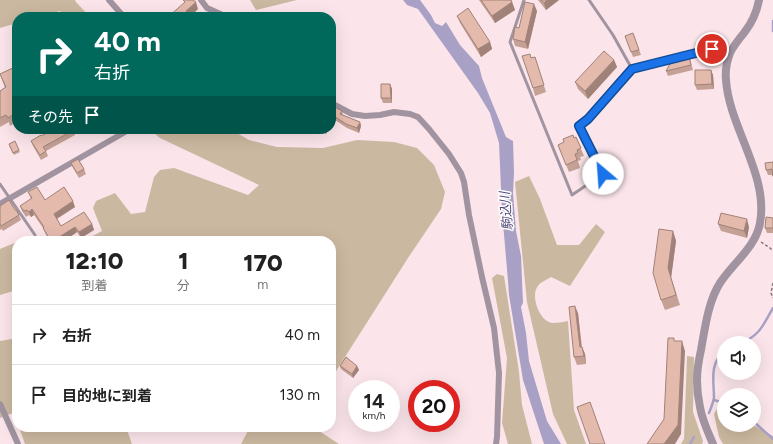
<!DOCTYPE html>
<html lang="ja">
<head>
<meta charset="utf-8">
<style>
	:root { --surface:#fff; --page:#f6f6f6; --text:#222; --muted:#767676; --line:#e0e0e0 }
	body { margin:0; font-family:Figtree,"Noto Sans JP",sans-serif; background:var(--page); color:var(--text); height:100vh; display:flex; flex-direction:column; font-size:15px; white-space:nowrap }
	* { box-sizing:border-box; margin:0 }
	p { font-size:13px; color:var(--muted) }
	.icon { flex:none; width:22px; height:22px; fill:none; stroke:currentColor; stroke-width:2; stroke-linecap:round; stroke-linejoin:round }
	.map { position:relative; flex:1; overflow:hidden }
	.drawer { position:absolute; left:12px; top:236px; width:324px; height:196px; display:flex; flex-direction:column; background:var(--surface); border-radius:16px; box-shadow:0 4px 16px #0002 }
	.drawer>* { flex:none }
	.guide { position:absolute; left:12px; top:12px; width:324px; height:122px; border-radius:16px; box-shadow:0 4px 16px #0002; background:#00695c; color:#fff; overflow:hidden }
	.buttons { position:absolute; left:717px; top:336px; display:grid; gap:8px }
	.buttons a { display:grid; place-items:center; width:44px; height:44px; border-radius:50%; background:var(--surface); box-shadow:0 4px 16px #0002; font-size:20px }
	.speed { position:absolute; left:348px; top:380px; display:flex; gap:8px; font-size:20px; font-weight:700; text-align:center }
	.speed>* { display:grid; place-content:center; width:52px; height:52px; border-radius:50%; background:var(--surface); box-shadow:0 4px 16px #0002; line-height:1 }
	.speed small { font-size:10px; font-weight:400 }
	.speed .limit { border:6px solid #d22; background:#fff; color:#111 }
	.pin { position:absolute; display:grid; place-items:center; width:34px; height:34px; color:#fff; margin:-17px; border:2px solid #fff; border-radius:50%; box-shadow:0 1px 4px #0007 }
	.me { position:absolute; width:44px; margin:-22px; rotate:333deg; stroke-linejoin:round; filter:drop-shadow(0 0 3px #0008) }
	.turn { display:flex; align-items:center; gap:14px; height:84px; padding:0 16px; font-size:18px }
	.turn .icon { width:52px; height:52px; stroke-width:2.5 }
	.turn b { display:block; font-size:28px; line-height:34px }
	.then { display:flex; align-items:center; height:38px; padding:0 16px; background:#0003; gap:8px; font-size:15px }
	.eta { display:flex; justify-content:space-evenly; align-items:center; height:68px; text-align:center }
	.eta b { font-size:24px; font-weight:800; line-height:28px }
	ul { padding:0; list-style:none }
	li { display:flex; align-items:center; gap:12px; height:60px; padding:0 16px; border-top:1px solid var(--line) }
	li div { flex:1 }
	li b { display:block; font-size:15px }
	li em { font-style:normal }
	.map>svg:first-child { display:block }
</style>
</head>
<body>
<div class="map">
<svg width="773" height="444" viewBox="0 0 773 444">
	<rect width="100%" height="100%" fill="#fbe5ea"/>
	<path fill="#cbb8a0" d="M0 0H75L76 2 90 17H64L60 11 39 17H17V23L0 28Z
		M250 0H297L256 10Z
		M149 129H230L249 140 277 147 323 148 357 140 394 142 417 148 434 165 445 192 441 209 408 258 331 379V241H83L102 231 93 208 96 201 115 193 131 214 145 212 154 177 160 170 174 168 248 195 259 185 160 138Z
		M529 176 540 199 557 245H579L596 224 605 232 570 286 551 277C547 280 540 282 538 286 530 295 539 321 552 323 557 323 563 322 568 321L574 410 586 444H567L553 414 527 302 515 182Z
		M17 242V290L0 295V249Z
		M497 274 504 276 519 372 522 405 532 444H508L502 423 507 358 492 278Z
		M17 338V422L13 413 0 418V341Z
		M687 356 694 357 693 412 703 441 702 444H681L684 439Z
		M718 407 724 410V425H753L773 436V444H723L719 437 714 414Z
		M19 427H126L132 444H25Z
		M250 427H313L339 444H241Z"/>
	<path fill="#a9a1c5" d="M403 0H420L431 15 435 23 442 26 446 22 460 45 479 66 482 78 506 137 513 141 514 172 513 193 516 231 521 256 523 303 521 307 526 333 529 361 547 421 561 444H544L523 380 509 295 508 281 502 211 499 143 490 113 478 93 418 9 407 5Z"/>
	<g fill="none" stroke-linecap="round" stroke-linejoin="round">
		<path stroke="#a9a1c5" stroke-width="2.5" d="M773 21V31
			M742 343C761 334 763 325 773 308
			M714 400 724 403
			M709 413C711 408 713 403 714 398 714 381 709 364 724 352
			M754 422 773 439
			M690 444 694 437"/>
		<path stroke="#87777b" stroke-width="1.5" stroke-dasharray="3 2" stroke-linecap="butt" d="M761 242 770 248 773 251
			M773 283 771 293 773 298"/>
		<path stroke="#a194a0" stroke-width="3" d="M524 0 510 42 572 195 603 174 579 126 588 119 632 69 613 35 589 0
			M632 69 713 49 729 53
			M0 184 35 235"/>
		<path stroke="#a194a0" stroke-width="6" d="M109 0 124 17
			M201 0 207 8 227 17
			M331 103 352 114 365 116 380 115 394 112 410 114 418 117 429 129 449 154 461 173 464 182 469 215 482 277 494 328 499 373 497 437 496 444
			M0 204 125 132
			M0 404 18 444"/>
		<path stroke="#a194a0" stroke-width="8" d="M713 444C708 432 702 420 700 407 698 398 697 388 697 380 697 370 699 359 701 350 705 328 708 302 720 283 733 263 756 247 760 223 769 175 729 127 726 80 725 71 727 61 730 53 734 45 739 39 744 33 751 24 757 11 759 0"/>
	</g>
	<path fill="#c4a095" d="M479 0H511L512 2 515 10 495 23Z
		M538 0H559L546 10Z
		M537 11 528 49 515 46 513 39Z
		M457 16 490 42 492 49 481 57 460 23Z
		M633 33 641 55 633 57 625 36Z
		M689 56 693 70 668 76 666 71Z
		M535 57 546 92 535 96 533 88 531 58Z
		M614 60 617 67 588 99 578 89 575 82Z
		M17 66V122L10 126 9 122 0 127V91L5 88 0 74Z
		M711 70 713 75 714 89 697 90 695 85Z
		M390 84 392 89V103H383L381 98Z
		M331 105 342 111 343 115 360 122 361 126 359 133 347 128 332 118 331 122Z
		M53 129H73L75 135 46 151 48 156 41 160 33 146 31 141 54 130Z
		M318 129H328L326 134 319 131Z
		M576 137 584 156 580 157 581 160 578 161 580 168 569 172 558 145Z
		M9 146 19 150 20 152 14 155Z
		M773 162V177L772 175H768L766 170Z
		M71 163 84 169 86 174 79 178 73 168Z
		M28 192 45 200 75 207 57 219 61 226 92 224 94 230 81 238 77 232 64 241H50L45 233 43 228 34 215 31 217 29 215 26 217 22 211 20 206 31 199Z
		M0 206 15 210 19 215 21 220 3 231 2 229 0 230Z
		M773 218V233H767L765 228Z
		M718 224 749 227 747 238 721 231Z
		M673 231 676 241 671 278 680 305 665 310 661 300Z
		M578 313 582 347 585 354 586 364 577 365 574 357Z
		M340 366H357L359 370 353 378 341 369Z"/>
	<path fill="#a08279" d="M547 0H559L546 10 544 3Z
		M196 2 198 9 190 17 186 11Z
		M512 2 515 10 495 23 492 16Z
		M534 4 537 11 528 49 525 42Z
		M490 42 492 49 481 57 478 49Z
		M614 60 617 67 588 99 585 91Z
		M711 70 713 75 714 89 712 84Z
		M390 84 392 89V103L391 98Z
		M360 122 361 126 359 133 357 128Z
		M324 129H328L326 134Z
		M73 201 75 207 56 219 54 214Z
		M32 209 34 215 31 217 29 212Z
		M747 219 749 227 747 238 744 231Z
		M92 224 94 230 81 238 79 232Z
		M75 227 77 232 64 241H53Z
		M673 231 676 241 671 278 680 305 668 268Z
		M575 306 578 313 582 354 580 347Z
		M682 341 685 351 681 434 675 444H664Z
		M582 347 585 354 586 364 584 356Z
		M357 366 359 370 353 378 352 374Z"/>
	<path fill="#e4baad" stroke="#a08279" d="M183 0H193L196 2 186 11 191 17H168L185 2Z
		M481 0H511L512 2 492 16Z
		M541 0H547L544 3Z
		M525 2 534 4 525 42 513 39 515 27 519 28Z
		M468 8 490 42 478 49 457 16Z
		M633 33 639 50 631 52 625 36Z
		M604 51 614 60 585 91 575 82Z
		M530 54 531 58 535 57 544 85 533 88 522 56Z
		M689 56 691 65 666 71 672 60Z
		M17 66V112L8 118 6 115 0 118V91L6 87 0 74Z
		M695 70H711L712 84 695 85Z
		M381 84H390L391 98H381Z
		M331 105 342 111 340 114 360 122 357 128 346 124 331 114Z
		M55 129H73L74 130 43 147 46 151 40 155 31 141 41 135V136Z
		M573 135 574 138 576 137 581 148 577 150 578 153 575 154 577 160 566 165 558 145 564 142 563 139Z
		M15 141 19 150 13 153 9 144Z
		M78 159 84 169 77 173 71 163Z
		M773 162V176L772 169 766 170 765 163Z
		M37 187 45 200 64 187 73 201 54 214 61 226 84 212 92 224 79 232 75 227 53 241H51L43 228 44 227 32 209 29 212 27 210 24 211 20 206 32 198 28 192Z
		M9 200 15 210H16L19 215 1 226 0 224V206Z
		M721 213 747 219 744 231 718 224Z
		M766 217 773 218V228H765Z
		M659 229 673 231 668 268 676 295 661 300 653 273Z
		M575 306 580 347H582L584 356 574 357 569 307Z
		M668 338H674V341H682L678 425 664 444H647L664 419Z
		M346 357 357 366 352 374 340 366Z
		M590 402 605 444H590L577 407Z"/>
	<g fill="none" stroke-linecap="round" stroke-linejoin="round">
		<defs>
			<path id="route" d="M603 174 579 126 588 119 632 69 712 49"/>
		</defs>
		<use href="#route" stroke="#114b97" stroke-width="10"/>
		<use href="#route" stroke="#1a73e8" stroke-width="7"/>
	</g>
	<g text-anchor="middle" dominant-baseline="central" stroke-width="3" stroke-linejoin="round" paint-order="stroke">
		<g font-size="13" font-style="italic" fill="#524677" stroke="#fff">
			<text transform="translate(506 211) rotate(-95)">駒込川</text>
		</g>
	</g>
</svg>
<div class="buttons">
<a><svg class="icon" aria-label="sound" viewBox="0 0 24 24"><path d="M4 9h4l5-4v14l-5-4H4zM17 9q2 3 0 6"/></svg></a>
<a><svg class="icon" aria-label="layers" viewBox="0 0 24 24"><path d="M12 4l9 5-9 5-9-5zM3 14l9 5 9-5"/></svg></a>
</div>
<div class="speed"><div>14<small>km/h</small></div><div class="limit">20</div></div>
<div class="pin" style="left:712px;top:49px;background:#d93025"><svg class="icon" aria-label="arrive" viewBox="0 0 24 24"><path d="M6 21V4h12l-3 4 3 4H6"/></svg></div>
<svg class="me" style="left:603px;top:174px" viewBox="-20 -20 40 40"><circle r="19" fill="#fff"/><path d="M0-13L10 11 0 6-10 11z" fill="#1a73e8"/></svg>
<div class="guide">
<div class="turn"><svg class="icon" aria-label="right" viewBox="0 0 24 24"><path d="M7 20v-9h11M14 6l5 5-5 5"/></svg><div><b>40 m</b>右折</div></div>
<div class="then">その先<svg class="icon" aria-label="arrive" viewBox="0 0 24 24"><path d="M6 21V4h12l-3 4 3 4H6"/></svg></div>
</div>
<section class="drawer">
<div class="eta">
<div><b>12:10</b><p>到着</p></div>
<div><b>1</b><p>分</p></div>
<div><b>170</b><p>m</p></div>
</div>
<ul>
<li><svg class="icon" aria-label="right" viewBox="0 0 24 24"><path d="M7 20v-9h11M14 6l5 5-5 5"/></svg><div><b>右折</b></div><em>40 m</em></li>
<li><svg class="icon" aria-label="arrive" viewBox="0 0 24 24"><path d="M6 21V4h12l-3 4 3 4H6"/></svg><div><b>目的地に到着</b></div><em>130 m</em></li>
</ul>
</section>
</div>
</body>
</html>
